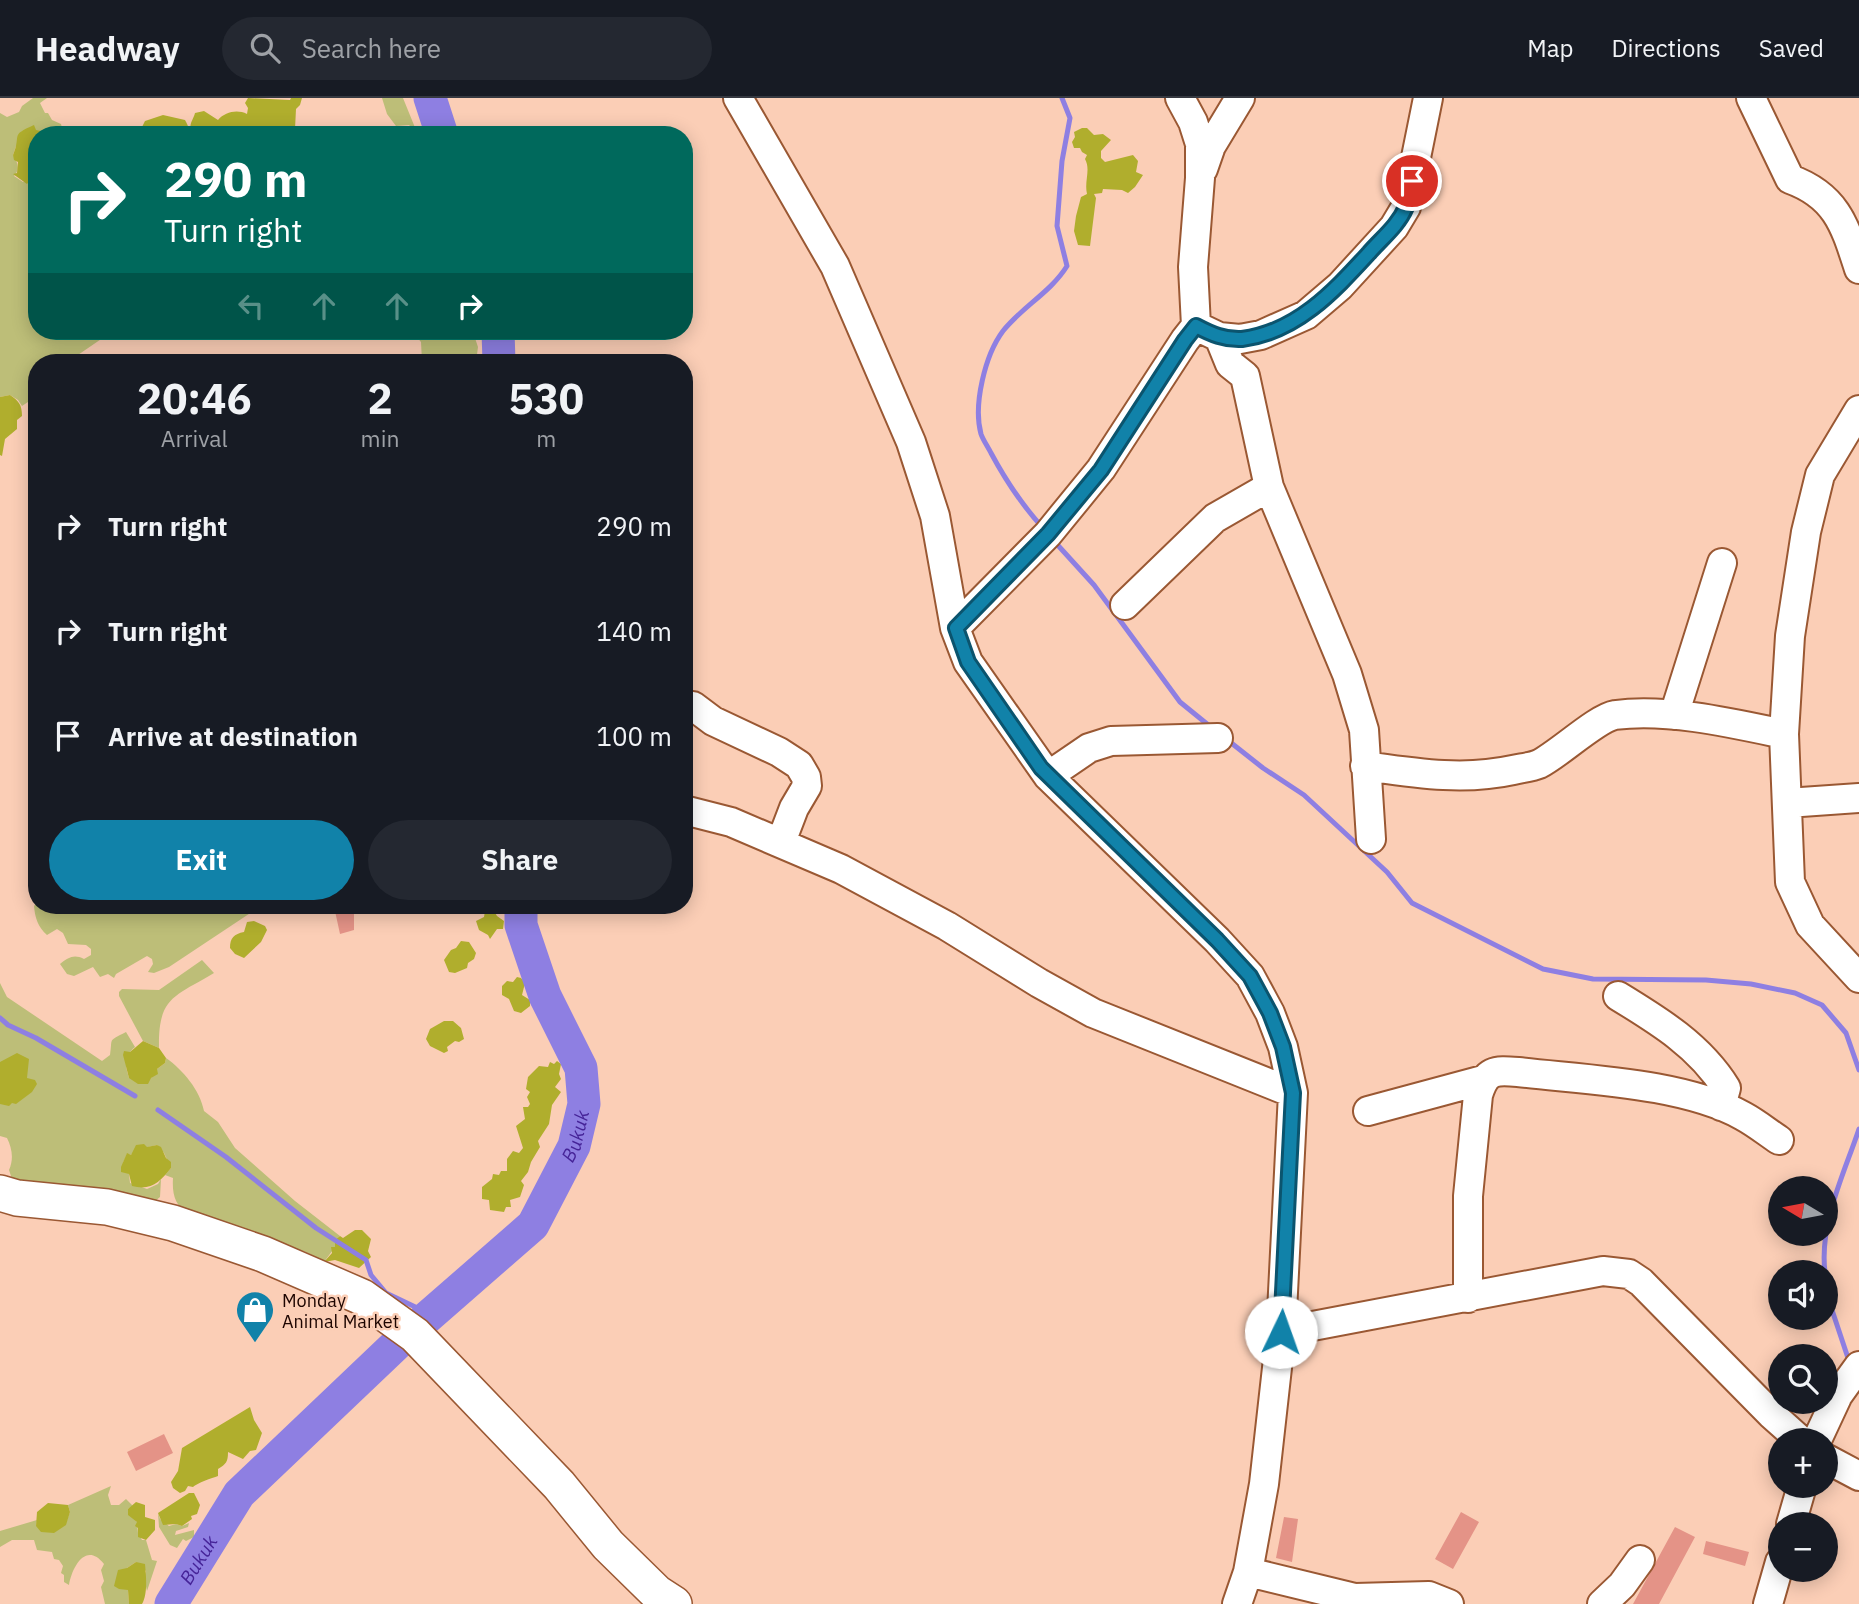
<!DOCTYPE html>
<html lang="en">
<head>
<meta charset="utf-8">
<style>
	:root { --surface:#171b24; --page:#242831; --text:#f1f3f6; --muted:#9ea1a6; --line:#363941; --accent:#1182a9 }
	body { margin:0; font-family:"IBM Plex Sans",sans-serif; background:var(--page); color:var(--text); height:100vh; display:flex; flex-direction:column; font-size:26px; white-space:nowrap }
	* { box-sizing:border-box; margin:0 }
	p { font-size:23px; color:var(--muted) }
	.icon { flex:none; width:38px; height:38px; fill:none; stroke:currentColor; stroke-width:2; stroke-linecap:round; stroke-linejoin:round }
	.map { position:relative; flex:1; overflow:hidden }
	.panel { position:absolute; left:28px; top:256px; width:665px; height:560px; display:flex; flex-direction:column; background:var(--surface); border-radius:28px; box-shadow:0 4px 18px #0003 }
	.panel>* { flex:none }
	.top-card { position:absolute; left:28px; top:28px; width:665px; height:214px; border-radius:28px; box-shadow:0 4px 18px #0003; background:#00695c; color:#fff; overflow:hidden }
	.needle { width:46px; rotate:280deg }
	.tools { position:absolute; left:1768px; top:1078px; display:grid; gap:14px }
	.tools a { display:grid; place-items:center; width:70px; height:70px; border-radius:50%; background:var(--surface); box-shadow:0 4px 18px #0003; font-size:35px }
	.pin { position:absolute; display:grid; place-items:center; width:60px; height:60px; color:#fff; margin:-30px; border:4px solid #fff; border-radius:50%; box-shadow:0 2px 7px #0007 }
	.me { position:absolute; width:77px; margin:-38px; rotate:3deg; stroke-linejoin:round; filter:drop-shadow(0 0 5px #0008) }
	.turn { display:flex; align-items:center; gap:24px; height:147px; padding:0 21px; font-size:32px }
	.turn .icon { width:91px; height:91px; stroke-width:2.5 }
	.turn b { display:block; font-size:49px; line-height:60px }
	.lanes { display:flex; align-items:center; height:66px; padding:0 21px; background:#0003; justify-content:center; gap:35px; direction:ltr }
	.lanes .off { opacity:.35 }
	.eta { display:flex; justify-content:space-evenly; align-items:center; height:119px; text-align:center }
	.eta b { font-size:42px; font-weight:700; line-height:49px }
	.cta { display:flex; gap:14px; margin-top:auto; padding:14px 21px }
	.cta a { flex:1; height:80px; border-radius:42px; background:var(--accent); color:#fff; font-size:28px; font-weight:700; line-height:80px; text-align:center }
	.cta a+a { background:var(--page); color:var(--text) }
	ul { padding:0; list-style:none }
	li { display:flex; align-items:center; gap:21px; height:105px; padding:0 21px }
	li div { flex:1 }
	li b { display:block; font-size:26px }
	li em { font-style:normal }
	header { display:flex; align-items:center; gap:42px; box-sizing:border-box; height:98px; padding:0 35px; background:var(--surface); border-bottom:2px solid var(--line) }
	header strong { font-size:33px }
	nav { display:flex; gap:38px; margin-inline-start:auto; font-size:24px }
	.search { width:490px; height:63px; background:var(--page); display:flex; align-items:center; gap:18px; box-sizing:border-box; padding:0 24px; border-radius:38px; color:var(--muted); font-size:26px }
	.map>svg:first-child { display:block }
</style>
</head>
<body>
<header>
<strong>Headway</strong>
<div class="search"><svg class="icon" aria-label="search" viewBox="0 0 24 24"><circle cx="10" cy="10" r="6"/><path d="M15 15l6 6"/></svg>Search here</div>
<nav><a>Map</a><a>Directions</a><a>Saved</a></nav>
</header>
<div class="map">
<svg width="1859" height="1506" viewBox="0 0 1859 1506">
	<rect width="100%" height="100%" fill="#fbceb6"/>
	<path fill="#bdbe78" d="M33 0H47L40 5 45 15H48L52 22 61 26 63 34 60 37H47L39 33 16 48 13 57C18 64 20 72 14 78L23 84 31 81C43 94 30 107 37 122V233H113L72 261 73 264H37V286L29 290 28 304 22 308 18 302 10 297 0 299V15L7 19 19 14 22 8Z
		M382 0H403L418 37H413L412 30 409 27 396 28 387 16Z
		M419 233H464L474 237 478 249 476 264H422L421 244 415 237Z
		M37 804V807L261 808 169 869 154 875 148 874 153 866 152 861 147 858 116 876 114 880 108 876 100 879 93 869 74 878 67 876 60 866C69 859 74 856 84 861L91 857V851L86 847 68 846 63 835 57 831 47 837C38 829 35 820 34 808Z
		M202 862 214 875C174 899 158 899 159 950L143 943 119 898V894L122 891 159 892Z
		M0 885 7 899 102 963 110 957C113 939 107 944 126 934L135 949C123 959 125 967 129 980H151L157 971 165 965 166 960C183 972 200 992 204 1013L218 1024 235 1050 295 1103 340 1138 335 1142V1149L324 1164 306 1154 189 1116C175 1108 172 1097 173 1080L165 1077 171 1070 164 1055 157 1047 135 1052 131 1057 127 1056 123 1065 129 1076 130 1085 147 1091 158 1086 161 1081 160 1099 154 1104 12 1081 9 1072C14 1061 12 1050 7 1040L0 1038Z
		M111 1388 108 1397 111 1407H119L126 1401 133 1408 128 1411 137 1424 138 1435 142 1442H146L152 1462 157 1463 147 1493 144 1480 146 1473 136 1464 127 1470 119 1491H128L129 1506H105L101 1489 104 1483 101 1472 104 1466C86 1443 72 1469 69 1487L64 1484V1477L61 1475 63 1468 59 1462 54 1461 52 1454 37 1452 34 1442H12L0 1449V1433L37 1422 36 1428 67 1422 70 1414 68 1407Z
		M158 1415 160 1421 169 1428 176 1426 182 1428 189 1425 188 1429 176 1433 175 1437 194 1432V1439L186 1443 183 1441 177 1450 170 1447 159 1429Z"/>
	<path fill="#b0ae2d" d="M248 0 290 2 291 0H302L300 7 296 11 295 31 305 34 307 37H193C187 27 193 23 195 15L204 13 218 22C225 14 237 11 247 16L248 10 245 5Z
		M163 17 185 22C188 28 191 32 186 37H138L145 23Z
		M34 27 36 32 45 34 47 37H37V90L31 81 27 86 13 76 17 75 18 64 14 62 13 57C22 36 9 38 34 27Z
		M1082 30H1087L1094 37 1103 36 1111 42 1101 53V60L1105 64 1133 57 1138 63 1136 74 1143 77 1135 89 1128 95 1122 92 1103 91 1102 95 1094 96 1096 100 1090 148 1078 147 1074 133 1076 118 1081 99 1087 96C1084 83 1091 72 1085 61L1087 57 1082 54 1080 50H1074L1072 44 1075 39 1074 34Z
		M10 297C19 303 22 307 22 318L17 322V331L5 341 2 358 0 357V299Z
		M486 807H497L494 813 497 818 504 823 503 831H497L490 841 488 837 479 832 476 823 484 819Z
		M254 823 265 828 267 832 261 844 244 860 235 856 230 850C230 840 234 836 244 834L247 824Z
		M461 843 469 844 476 855 474 861 468 865 467 870 455 875 449 874 444 862 451 852 456 850Z
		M517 879 521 880 525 885 522 897 530 902V908L521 915 514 913 509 901 502 897V888L507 883 513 884Z
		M444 923H453L461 930 464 941 459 944 455 943 447 949 448 953 444 955 430 948 426 941 430 931Z
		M143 943 159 950 166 960 165 965 157 971 158 976 151 980 148 986H138L129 980 123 957 124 953 130 954Z
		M17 955 29 961 27 980 35 982 37 986 32 994 16 1006 12 1005 9 1008 0 1006V964Z
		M557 963 561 966 559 976 561 981 555 989 561 994 552 1007 549 1026 538 1043 540 1049 531 1064 528 1074 521 1083 524 1087 520 1099 510 1102 511 1109H506L504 1114 490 1112 489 1102 482 1101V1089L492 1081 493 1076 499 1077 501 1073H507V1061L513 1053 519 1055 523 1050 516 1028 525 1021 523 1009H528L530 1006 527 999 530 994 526 991 528 979 539 968 548 969 550 964 554 966Z
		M144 1046 147 1049 157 1047 161 1049 166 1060 171 1064V1070C160 1084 151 1093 132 1088L129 1076 121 1074V1069L127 1055 131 1057 136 1047Z
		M355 1132H362L371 1141 368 1153 371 1159 359 1170 335 1162 324 1164 332 1155 331 1149H335V1142L340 1138 343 1140Z
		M250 1309 254 1322 262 1335 256 1352 250 1353 243 1361 228 1354C228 1364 226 1366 218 1371V1378C212 1380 197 1385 193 1389L188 1388 185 1393 180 1395 173 1390 171 1384 178 1373 182 1350Z
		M189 1395H194L200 1407 197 1416 191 1418 192 1421 182 1428 176 1426 163 1427 158 1415Z
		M136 1404 145 1407V1419L155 1422V1432L146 1442 138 1439V1430L135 1428 137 1424 128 1417V1411Z
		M48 1405 68 1407 70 1414 66 1427 54 1435 41 1434 36 1428 37 1414Z
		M136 1464 145 1466C146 1477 148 1496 142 1506H129L128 1492 119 1491 114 1488 118 1472 127 1470Z"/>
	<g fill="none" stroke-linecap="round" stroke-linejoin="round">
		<path stroke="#8e7fe2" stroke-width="5" d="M1043 430C1022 407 1006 383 991 355 988 349 983 342 981 336 973 307 985 257 1003 233 1022 209 1051 194 1067 168L1057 128 1062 63 1070 20 1062 0
			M1054 443 1094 487 1180 604 1212 630
			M1225 640 1263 670 1304 697 1387 774 1412 805 1543 871 1593 881 1706 882 1751 886 1795 895 1822 907 1846 935 1859 972
			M0 920 8 927 36 940 135 998
			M158 1012 226 1059 316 1130 366 1162 371 1177 386 1195 430 1216
			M1825 1174C1819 1126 1844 1076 1859 1031
			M1825 1180 1828 1200 1850 1266"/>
		<g stroke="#8e7fe2" stroke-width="33">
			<path d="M430 0 442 37"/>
			<path d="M498 233 499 264"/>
			<path id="s1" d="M423 1223 533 1127 574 1048 584 1006 581 970 545 898 521 827V807"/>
			<path id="s2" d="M171 1506 239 1396 404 1239"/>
		</g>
	</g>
	<path fill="#e49387" d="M345 811 354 816V832L340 836 335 813Z
		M164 1336 173 1355 136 1373 127 1354Z
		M1461 1414 1479 1424 1453 1471 1435 1461Z
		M1284 1419 1298 1421 1292 1464 1276 1460Z
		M1675 1429 1695 1439 1659 1506H1633Z
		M1706 1443 1749 1454 1745 1468 1703 1456Z"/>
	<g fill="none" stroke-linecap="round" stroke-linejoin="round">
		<defs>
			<path id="minor" d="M738 0 835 168 911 344 935 418 955 530 968 564 1048 678 1217 842 1250 878 1270 915 1283 949 1293 995 1281 1234 1264 1386 1248 1474 1237 1506
				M1751 0 1790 81C1837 98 1845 128 1859 171
				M1203 71 1211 48 1240 0
				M1196 228 1219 239 1230 266 1245 278 1269 389 1347 576 1364 632 1371 741
				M1219 239 1240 241 1261 237 1306 217 1340 188 1394 129 1406 109 1428 0
				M1859 312 1820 377 1806 434 1790 538 1784 636 1790 784 1810 827 1859 880
				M1125 507 1215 420 1269 389
				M955 530 1048 436 1101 371 1185 242 1196 228 1193 169 1200 80V46L1193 24 1180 0
				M693 608 713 623 779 654 799 667 806 679 807 688 794 710 781 744
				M1674 617 1722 465
				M1365 668C1415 675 1463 683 1513 672 1522 670 1532 669 1539 666 1559 656 1597 620 1615 617 1667 610 1732 625 1784 636
				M1048 678 1089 650 1111 643 1218 640
				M1787 705 1859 700
				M684 712 731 724 841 771 947 828 1039 885 1093 915 1293 995
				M1618 898C1659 923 1700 948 1726 990L1721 1008
				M1368 1013 1483 982
				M1468 1200V1098L1478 997C1486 972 1494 972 1518 974 1586 982 1684 985 1743 1018 1756 1025 1767 1034 1779 1042
				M1281 1234 1603 1173 1629 1176 1641 1184 1771 1316 1800 1342
				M1817 1342 1838 1297 1859 1268
				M1825 1360 1859 1378
				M1791 1426 1802 1388
				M1248 1474 1355 1500 1429 1498 1449 1506
				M1602 1506 1622 1487 1640 1462
				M1768 1506 1780 1464"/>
			<path id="major" d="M0 1095 17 1100 107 1109 173 1125 263 1156 362 1199 415 1237 559 1387 608 1447 657 1495 674 1506"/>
		</defs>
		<use href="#minor" stroke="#9a5833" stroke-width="32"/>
		<use href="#major" stroke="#9a5833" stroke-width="38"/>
		<use href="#minor" stroke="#fff" stroke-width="28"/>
		<use href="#major" stroke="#fff" stroke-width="35"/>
	</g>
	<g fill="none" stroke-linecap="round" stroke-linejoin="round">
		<defs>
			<path id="route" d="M1281 1234 1293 995 1283 949 1270 915 1250 878 1217 842 1041 670 968 564 956 530 1048 436 1101 372 1185 242 1196 228C1211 236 1225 242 1242 241 1297 234 1334 193 1369 155 1382 140 1398 128 1406 109 1409 101 1410 91 1412 83"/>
		</defs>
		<use href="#route" stroke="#0b546e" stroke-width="18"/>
		<use href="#route" stroke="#1182a9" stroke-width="12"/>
	</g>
	<defs>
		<symbol id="shop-pin" viewBox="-11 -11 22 30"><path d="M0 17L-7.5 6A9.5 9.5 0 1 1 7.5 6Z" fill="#1182a9" stroke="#fbceb6"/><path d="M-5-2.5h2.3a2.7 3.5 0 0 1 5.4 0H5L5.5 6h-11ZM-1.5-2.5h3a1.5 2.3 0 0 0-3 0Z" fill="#fff"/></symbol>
	</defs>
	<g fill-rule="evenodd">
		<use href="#shop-pin" x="233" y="1190" width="44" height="60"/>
	</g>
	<g text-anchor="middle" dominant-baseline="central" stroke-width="5" stroke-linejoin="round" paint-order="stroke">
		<g font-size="18" fill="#1d0500" stroke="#fbceb6" text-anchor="start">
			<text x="282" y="1202">Monday<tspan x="282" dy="21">Animal Market</tspan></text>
		</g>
		<g font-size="19" font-style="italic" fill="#462498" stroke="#fbceb6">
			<text stroke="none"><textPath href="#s1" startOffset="245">Bukuk</textPath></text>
			<text stroke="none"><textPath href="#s2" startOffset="52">Bukuk</textPath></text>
		</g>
	</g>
</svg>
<div class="tools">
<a><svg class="needle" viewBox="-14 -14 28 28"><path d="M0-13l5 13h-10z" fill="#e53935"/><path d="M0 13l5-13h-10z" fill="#9ea1a6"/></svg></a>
<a><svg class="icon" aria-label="sound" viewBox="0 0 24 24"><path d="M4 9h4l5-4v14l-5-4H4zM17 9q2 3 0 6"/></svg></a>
<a><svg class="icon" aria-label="search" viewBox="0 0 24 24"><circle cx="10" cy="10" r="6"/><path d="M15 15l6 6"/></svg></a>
<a>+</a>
<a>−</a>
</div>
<div class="pin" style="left:1412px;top:83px;background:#d93025"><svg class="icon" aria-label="arrive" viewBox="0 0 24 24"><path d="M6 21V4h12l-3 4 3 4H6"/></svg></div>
<svg class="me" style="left:1281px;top:1234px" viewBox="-20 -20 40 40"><circle r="19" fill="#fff"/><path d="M0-13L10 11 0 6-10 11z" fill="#1182a9"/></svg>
<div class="top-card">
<div class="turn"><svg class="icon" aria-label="right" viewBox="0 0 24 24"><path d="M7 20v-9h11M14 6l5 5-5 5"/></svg><div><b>290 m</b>Turn right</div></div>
<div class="lanes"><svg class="icon off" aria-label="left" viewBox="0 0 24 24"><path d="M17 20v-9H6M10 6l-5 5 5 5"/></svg><svg class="icon off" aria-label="ahead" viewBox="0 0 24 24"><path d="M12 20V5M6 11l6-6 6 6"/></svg><svg class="icon off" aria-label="ahead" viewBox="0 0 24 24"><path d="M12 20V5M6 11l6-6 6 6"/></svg><svg class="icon" aria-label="right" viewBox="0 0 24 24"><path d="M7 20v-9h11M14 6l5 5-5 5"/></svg></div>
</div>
<section class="panel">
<div class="eta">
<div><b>20:46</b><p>Arrival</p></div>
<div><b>2</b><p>min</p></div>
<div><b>530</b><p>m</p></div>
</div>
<ul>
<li><svg class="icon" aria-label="right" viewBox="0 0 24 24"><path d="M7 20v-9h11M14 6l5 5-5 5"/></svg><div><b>Turn right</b></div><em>290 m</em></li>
<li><svg class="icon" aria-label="right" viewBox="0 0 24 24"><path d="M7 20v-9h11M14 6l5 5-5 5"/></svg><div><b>Turn right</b></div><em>140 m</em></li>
<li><svg class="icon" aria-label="arrive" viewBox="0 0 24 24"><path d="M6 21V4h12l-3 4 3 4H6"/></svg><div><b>Arrive at destination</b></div><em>100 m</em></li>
</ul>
<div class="cta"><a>Exit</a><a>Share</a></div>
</section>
</div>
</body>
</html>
